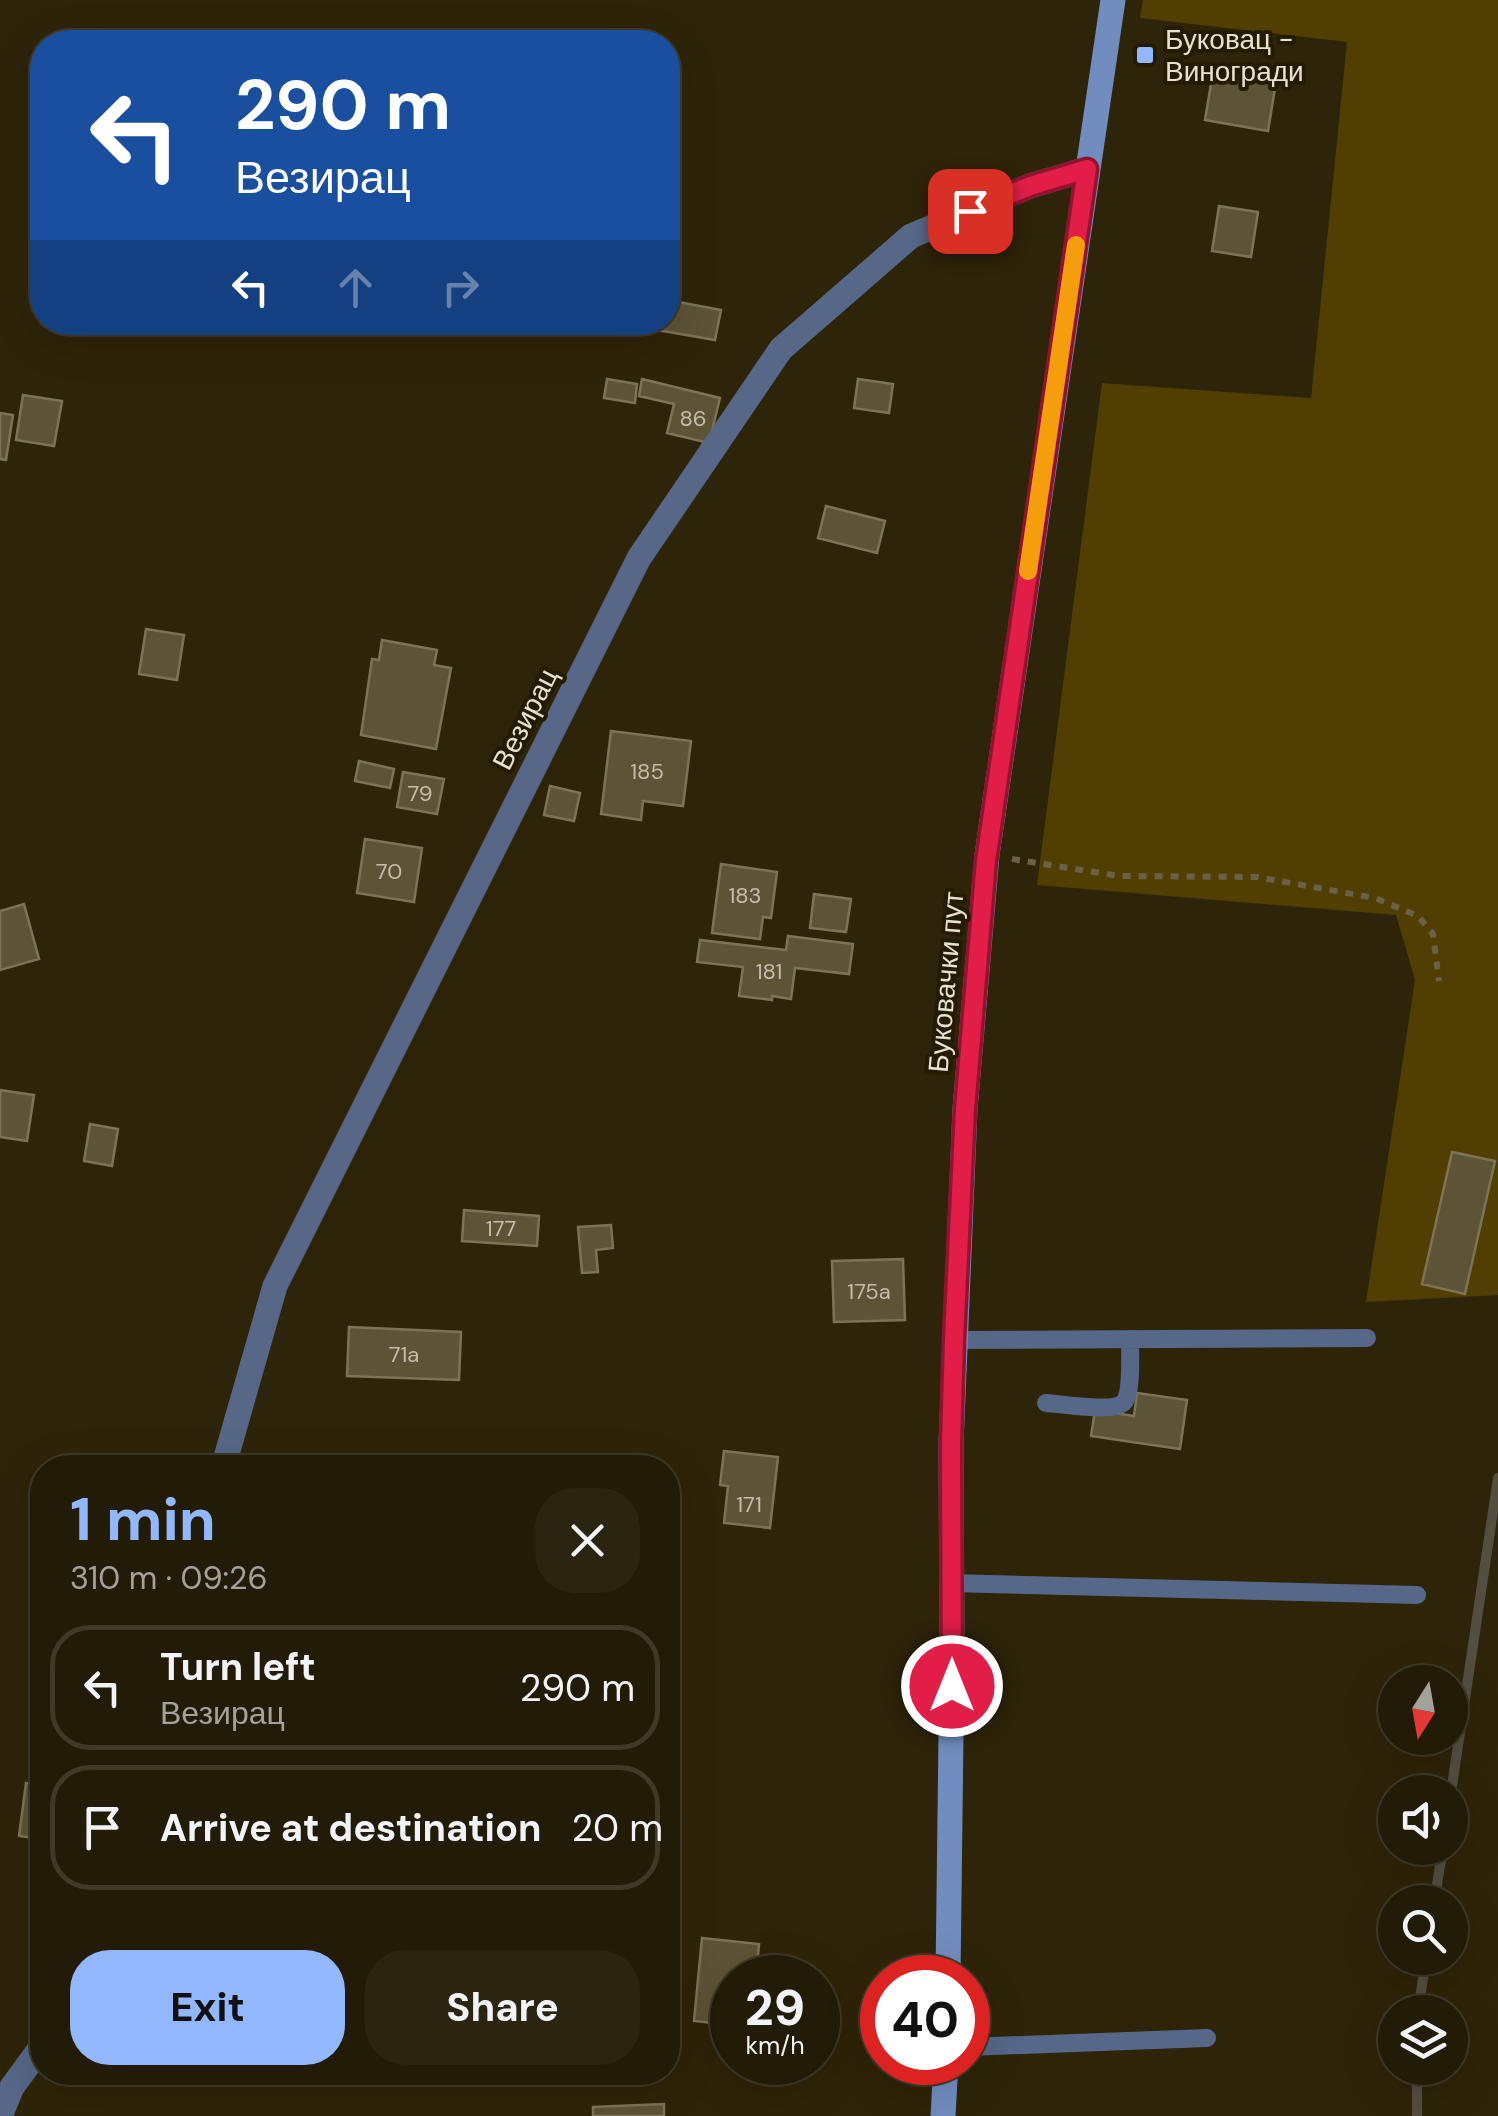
<!DOCTYPE html>
<html lang="en">
<head>
<meta charset="utf-8">
<style>
	:root { --surface:#221b07; --page:#2a2411; --text:#f1f3f6; --muted:#a2a19b; --line:#3f3928; --accent:#92b7fd }
	body { margin:0; font-family:"DM Sans",sans-serif; background:var(--page); color:var(--text); height:100vh; display:flex; flex-direction:column; font-size:38px; white-space:nowrap }
	* { box-sizing:border-box; margin:0 }
	p { font-size:32px; color:var(--muted) }
	.icon { flex:none; width:55px; height:55px; fill:none; stroke:currentColor; stroke-width:2; stroke-linecap:round; stroke-linejoin:round }
	.map { position:relative; flex:1; overflow:hidden }
	.details { position:absolute; left:30px; top:1455px; width:650px; height:630px; display:flex; flex-direction:column; background:var(--surface); border-radius:40px; box-shadow:0 10px 40px #0002,0 0 0 2px var(--line) }
	.details>* { flex:none }
	.banner { position:absolute; left:30px; top:30px; width:650px; height:305px; border-radius:40px; box-shadow:0 10px 40px #0002,0 0 0 2px var(--line); background:#1a4fa0; color:#fff; overflow:hidden }
	.needle { width:65px; rotate:191deg }
	.fabs { position:absolute; left:1378px; top:1665px; display:grid; gap:20px }
	.fabs a { display:grid; place-items:center; width:90px; height:90px; border-radius:50%; background:var(--surface); box-shadow:0 10px 40px #0002,0 0 0 2px var(--line); font-size:50px }
	.speed { position:absolute; left:710px; top:1955px; display:flex; gap:20px; font-size:50px; font-weight:700; text-align:center }
	.speed>* { display:grid; place-content:center; width:130px; height:130px; border-radius:50%; background:var(--surface); box-shadow:0 10px 40px #0002,0 0 0 2px var(--line); line-height:1 }
	.speed small { font-size:25px; font-weight:400 }
	.speed .limit { border:15px solid #d22; background:#fff; color:#111 }
	.pin { position:absolute; display:grid; place-items:center; width:85px; height:85px; color:#fff; margin:-42px; border-radius:20px; box-shadow:0 5px 15px #0006 }
	.me { position:absolute; width:110px; margin:-55px; rotate:0deg; stroke-linejoin:round; filter:drop-shadow(0 0 8px #0008) }
	.turn { display:flex; align-items:center; gap:35px; height:210px; padding:0 40px; font-size:45px }
	.turn .icon { width:130px; height:130px; stroke-width:2.5 }
	.turn b { display:block; font-size:70px; line-height:85px }
	.lanes { display:flex; align-items:center; height:95px; padding:0 40px; background:#0003; justify-content:center; gap:50px; direction:ltr }
	.lanes .off { opacity:.35 }
	.round { display:grid; place-items:center; flex:none; width:105px; height:105px; border-radius:40px; background:var(--page) }
	.summary { display:flex; align-items:center; justify-content:space-between; height:170px; padding:0 40px }
	h1 { font-size:60px; font-weight:700; line-height:75px; color:var(--accent) }
	.primary-button { display:flex; gap:20px; margin-top:auto; padding:20px 40px }
	.primary-button a { flex:1; height:115px; border-radius:40px; background:var(--accent); color:#111; font-size:40px; font-weight:700; line-height:115px; text-align:center }
	.primary-button a+a { background:var(--page); color:var(--text) }
	ul { padding:0; list-style:none }
	li { display:flex; align-items:center; gap:30px; height:125px; margin:0 20px 15px; padding:0 20px; border:5px solid var(--line); border-radius:40px }
	li div { flex:1 }
	li b { display:block; font-size:38px }
	li em { font-style:normal }
	.map>svg:first-child { display:block }
</style>
</head>
<body>
<div class="map">
<svg width="1498" height="2116" viewBox="0 0 1498 2116">
	<rect width="100%" height="100%" fill="#2e2409"/>
	<path fill="#503e02" d="M1143 0H1498V1295L1366 1302 1415 980 1396 915 1037 885 1102 383 1311 398 1347 42 1140 18Z"/>
	<g fill="none" stroke-linecap="round" stroke-linejoin="round">
		<path stroke="#534e42" stroke-width="10" d="M1450 1799 1498 1478
			M1434 1902 1443 1848
			M1418 2012 1426 1958
			M1417 2116V2068"/>
	</g>
	<path fill="#5d5337" stroke="#7e7356" stroke-width="2.5" d="M1213 72 1276 82 1268 131 1205 120Z
		M1219 206 1258 212 1251 257 1212 251Z
		M668 300 721 310 715 340 628 325 629 322H668Z
		M607 379 637 384 635 403 604 398Z
		M642 379 720 398 709 443 667 433 674 404 639 396Z
		M858 379 893 384 889 413 854 408Z
		M23 395 62 401 54 446 16 440Z
		M0 413 13 415 6 460 0 459Z
		M826 506 885 521 877 553 818 538Z
		M146 629 184 635 177 680 139 674Z
		M382 640 437 650 434 665 451 668 436 749 361 735 372 659 379 660Z
		M611 731 691 741 683 806 643 801 641 820 601 814Z
		M359 761 394 769 390 788 355 781Z
		M403 772 444 779 437 814 397 807Z
		M550 786 580 793 574 821 544 815Z
		M365 839 422 848 414 902 357 893Z
		M721 864 777 872 771 918 763 917 760 939 712 933Z
		M814 894 851 899 846 932 810 928Z
		M24 904 39 959 0 970V911Z
		M788 936 853 944 849 974 795 968 791 999 772 996V1000L739 996 743 967 697 962 700 940 786 950Z
		M0 1090 34 1095 27 1141 0 1137Z
		M90 1124 118 1129 112 1166 84 1161Z
		M1452 1152 1495 1161 1465 1294 1422 1284Z
		M464 1210 539 1216 537 1246 462 1241Z
		M611 1225 613 1248 596 1250 598 1272 582 1273 578 1227Z
		M903 1259 905 1320 834 1322 832 1261Z
		M349 1327 461 1332 459 1380 347 1376Z
		M1137 1393 1187 1400 1180 1449 1091 1436 1095 1410 1134 1416Z
		M724 1451 778 1457 770 1528 724 1523 728 1486 720 1485Z
		M26 1783 42 1786V1839L19 1836Z
		M702 1938 759 1944 756 1978H732V2025L694 2021Z
		M664 2104V2116H593V2107Z"/>
	<g fill="none" stroke-linecap="round" stroke-linejoin="round">
		<path stroke="#6a6149" stroke-width="6" stroke-dasharray="8 8" stroke-linecap="butt" d="M1012 859 1120 876 1257 877 1375 898 1418 916 1433 934 1439 981"/>
		<path stroke="#566787" stroke-width="18" d="M954 1340 1367 1338
			M1046 1403C1062 1404 1115 1413 1124 1402 1132 1393 1130 1353 1130 1339
			M950 1583 1417 1595
			M968 2047 1207 2038"/>
		<path stroke="#566787" stroke-width="25" d="M223 1468 275 1286 639 558 781 349 911 236 1030 186 1087 169
			M0 2116 12 2087 42 2046"/>
		<path stroke="#718cbe" stroke-width="25" d="M948 1978 952 1652 951 1444 965 1109 987 855 1113 0
			M943 2116 946 2062"/>
	</g>
	<g fill="none" stroke-linecap="round" stroke-linejoin="round">
		<defs>
			<path id="route" d="M952 1686 951 1444 954 1340 965 1109 986 861 1087 169 1030 186 970 211"/>
		</defs>
		<use href="#route" stroke="#92132f" stroke-width="25"/>
		<use href="#route" stroke="#e11d48" stroke-width="18"/>
		<path stroke="#f59e0b" stroke-width="18" d="M1028 571 1076 245"/>
	</g>
	<rect fill="#92b7fd" stroke="#241b01" stroke-width="4" x="1135" y="45" width="20" height="20" rx="5"/>
	<g text-anchor="middle" dominant-baseline="central" stroke-width="8" stroke-linejoin="round" paint-order="stroke">
		<g font-size="22" fill="#c4beaa">
			<text x="693" y="418">86</text>
			<text x="647" y="771">185</text>
			<text x="420" y="793">79</text>
			<text x="389" y="871">70</text>
			<text x="745" y="895">183</text>
			<text x="769" y="971">181</text>
			<text x="501" y="1228">177</text>
			<text x="869" y="1291">175a</text>
			<text x="404" y="1354">71a</text>
			<text x="749" y="1504">171</text>
		</g>
		<g font-size="28" fill="#e7e1d1" stroke="#241b01" text-anchor="start">
			<text x="1165" y="39">Буковац -<tspan x="1165" dy="32">Виногради</tspan></text>
		</g>
		<g font-size="28" fill="#e7e1d1" stroke="#241b01">
			<text transform="translate(525 719) rotate(-63)">Везирац</text>
			<text transform="translate(946 982) rotate(-85)">Буковачки пут</text>
		</g>
	</g>
</svg>
<div class="fabs">
<a><svg class="needle" viewBox="-14 -14 28 28"><path d="M0-13l5 13h-10z" fill="#e53935"/><path d="M0 13l5-13h-10z" fill="#a2a19b"/></svg></a>
<a><svg class="icon" aria-label="sound" viewBox="0 0 24 24"><path d="M4 9h4l5-4v14l-5-4H4zM17 9q2 3 0 6"/></svg></a>
<a><svg class="icon" aria-label="search" viewBox="0 0 24 24"><circle cx="10" cy="10" r="6"/><path d="M15 15l6 6"/></svg></a>
<a><svg class="icon" aria-label="layers" viewBox="0 0 24 24"><path d="M12 4l9 5-9 5-9-5zM3 14l9 5 9-5"/></svg></a>
</div>
<div class="speed"><div>29<small>km/h</small></div><div class="limit">40</div></div>
<div class="pin" style="left:970px;top:211px;background:#d93025"><svg class="icon" aria-label="arrive" viewBox="0 0 24 24"><path d="M6 21V4h12l-3 4 3 4H6"/></svg></div>
<svg class="me" style="left:952px;top:1686px" viewBox="-20 -20 40 40"><circle r="17" fill="#e11d48" stroke="#fff" stroke-width="3"/><path d="M0-11L8 9 0 5-8 9z" fill="#fff"/></svg>
<div class="banner">
<div class="turn"><svg class="icon" aria-label="left" viewBox="0 0 24 24"><path d="M17 20v-9H6M10 6l-5 5 5 5"/></svg><div><b>290 m</b>Везирац</div></div>
<div class="lanes"><svg class="icon" aria-label="left" viewBox="0 0 24 24"><path d="M17 20v-9H6M10 6l-5 5 5 5"/></svg><svg class="icon off" aria-label="ahead" viewBox="0 0 24 24"><path d="M12 20V5M6 11l6-6 6 6"/></svg><svg class="icon off" aria-label="right" viewBox="0 0 24 24"><path d="M7 20v-9h11M14 6l5 5-5 5"/></svg></div>
</div>
<section class="details">
<div class="summary"><div><h1>1 min</h1><p>310 m · 09:26</p></div><a class="round"><svg class="icon" aria-label="close" viewBox="0 0 24 24"><path d="M6 6l12 12M18 6L6 18"/></svg></a></div>
<ul>
<li><svg class="icon" aria-label="left" viewBox="0 0 24 24"><path d="M17 20v-9H6M10 6l-5 5 5 5"/></svg><div><b>Turn left</b><p>Везирац</p></div><em>290 m</em></li>
<li><svg class="icon" aria-label="arrive" viewBox="0 0 24 24"><path d="M6 21V4h12l-3 4 3 4H6"/></svg><div><b>Arrive at destination</b></div><em>20 m</em></li>
</ul>
<div class="primary-button"><a>Exit</a><a>Share</a></div>
</section>
</div>
</body>
</html>
